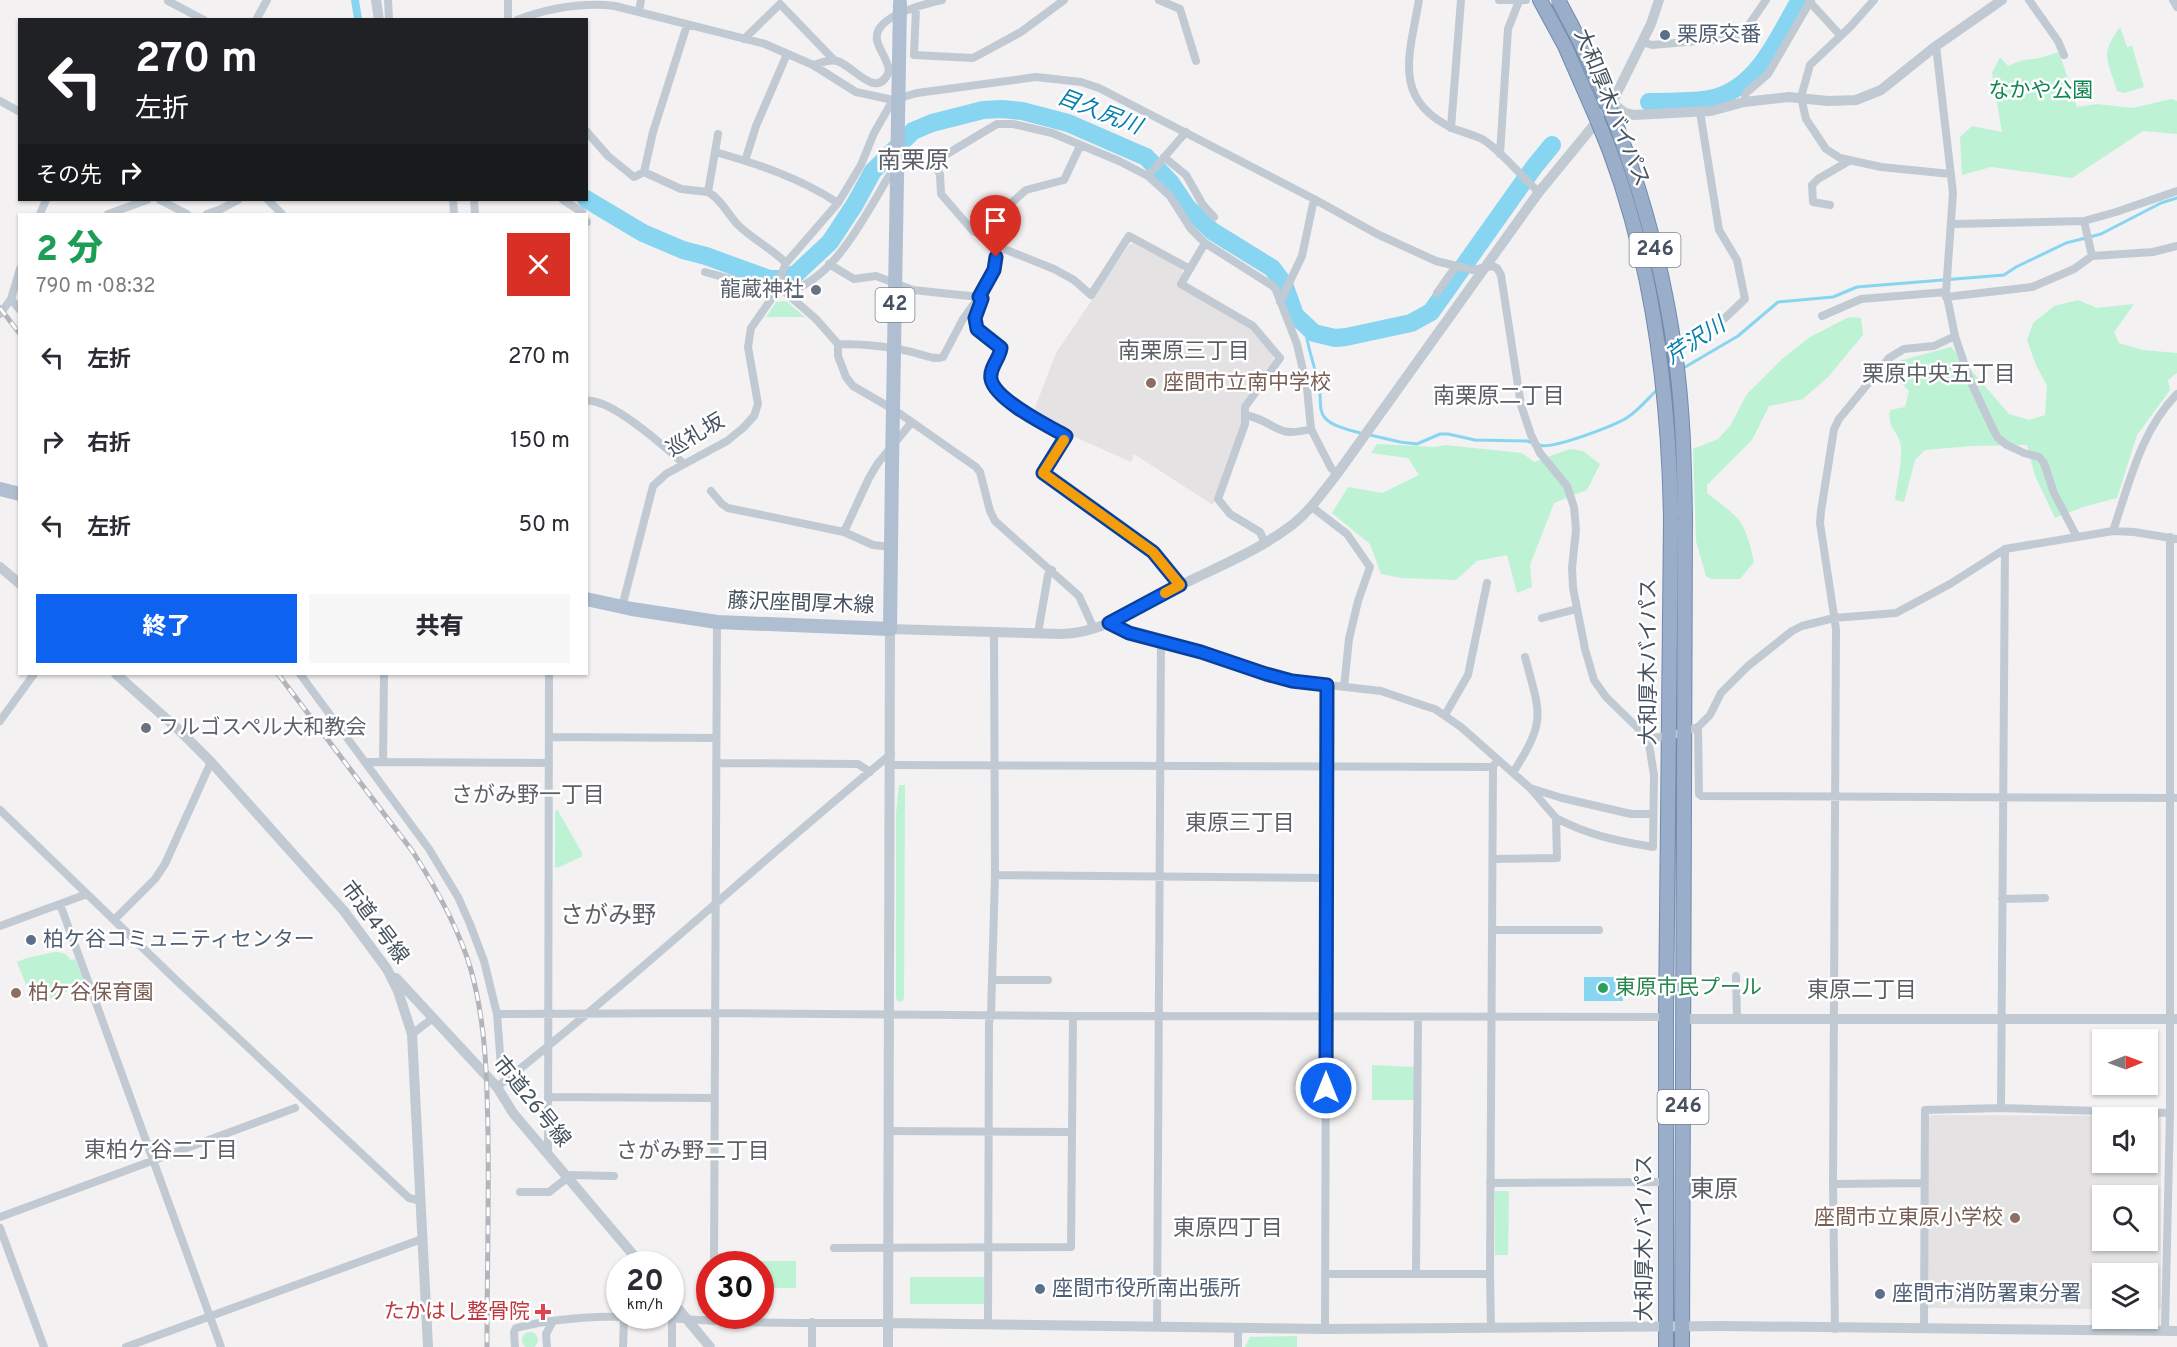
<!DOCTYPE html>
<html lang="ja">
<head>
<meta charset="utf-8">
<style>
	:root { --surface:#fff; --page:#f7f7f7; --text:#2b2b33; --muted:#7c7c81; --accent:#0e62f0 }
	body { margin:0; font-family:Overpass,"Noto Sans JP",sans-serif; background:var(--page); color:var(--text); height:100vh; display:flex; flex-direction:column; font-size:22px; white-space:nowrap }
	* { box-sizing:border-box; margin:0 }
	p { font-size:20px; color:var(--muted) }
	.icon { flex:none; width:33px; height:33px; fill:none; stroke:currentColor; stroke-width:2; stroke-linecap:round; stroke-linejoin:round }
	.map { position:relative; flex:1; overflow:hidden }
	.details { position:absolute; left:18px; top:213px; width:570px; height:462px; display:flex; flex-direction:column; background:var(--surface); border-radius:0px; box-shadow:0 2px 4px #0004 }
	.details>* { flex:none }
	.guide { position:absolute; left:18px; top:18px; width:570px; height:183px; border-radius:0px; box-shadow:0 2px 4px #0004; background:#202124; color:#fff; overflow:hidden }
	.needle { width:39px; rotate:89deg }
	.tools { position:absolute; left:2092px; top:1029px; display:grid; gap:12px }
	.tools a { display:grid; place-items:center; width:66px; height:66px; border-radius:0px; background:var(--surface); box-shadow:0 2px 4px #0004; font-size:30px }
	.speed { position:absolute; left:606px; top:1251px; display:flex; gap:12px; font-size:30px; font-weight:700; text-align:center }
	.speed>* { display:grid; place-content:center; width:78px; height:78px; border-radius:50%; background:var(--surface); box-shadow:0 2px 4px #0004; line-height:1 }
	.speed small { font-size:15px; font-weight:400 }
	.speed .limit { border:9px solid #d22; background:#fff; color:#111 }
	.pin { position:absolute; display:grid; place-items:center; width:51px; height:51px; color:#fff; margin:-62px -26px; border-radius:50% 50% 50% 0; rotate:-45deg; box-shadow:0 0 6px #0007 }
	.pin .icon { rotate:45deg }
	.me { position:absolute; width:66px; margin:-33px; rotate:0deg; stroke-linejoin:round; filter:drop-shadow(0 0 4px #0008) }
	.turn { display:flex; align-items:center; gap:21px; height:126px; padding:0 18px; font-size:27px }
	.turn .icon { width:78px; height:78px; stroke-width:2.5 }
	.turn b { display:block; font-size:42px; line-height:51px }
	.then { display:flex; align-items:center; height:57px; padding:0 18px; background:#0003; gap:12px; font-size:22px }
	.round { display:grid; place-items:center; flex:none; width:63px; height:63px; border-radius:0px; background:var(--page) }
	.overview { display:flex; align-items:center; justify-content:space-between; height:102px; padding:0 18px }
	h1 { font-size:36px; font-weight:800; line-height:45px; color:#1e9e55 }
	.cta { display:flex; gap:12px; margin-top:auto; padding:12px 18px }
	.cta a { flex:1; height:69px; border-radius:0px; background:var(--accent); color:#fff; font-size:24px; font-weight:800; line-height:69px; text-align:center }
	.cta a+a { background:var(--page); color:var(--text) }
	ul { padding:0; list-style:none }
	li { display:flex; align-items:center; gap:18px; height:84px; padding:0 18px }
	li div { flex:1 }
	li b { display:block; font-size:22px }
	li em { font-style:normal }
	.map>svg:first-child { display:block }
</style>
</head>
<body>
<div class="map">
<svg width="2177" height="1347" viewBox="0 0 2177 1347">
	<rect width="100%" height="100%" fill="#f3f1f1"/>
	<path fill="#e4e2e3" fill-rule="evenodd" d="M1133 243 1181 268 1183 274 1177 285 1250 329 1273 355V360L1241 406 1242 424 1213 505 1134 454 1131 462 1073 436 1033 413 1056 353 1129 245Z
		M1931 1115 2161 1116V1309H2148V1274H2103V1309L1927 1308 1928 1118ZM2103 1118H2148V1162H2103ZM2103 1196H2148V1240H2103Z"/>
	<path fill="#bdf2d5" d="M2120 27 2127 47 2132 46 2144 87 2124 93 2117 91C2108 59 2099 56 2120 27Z
		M2059 52 2077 107 2097 104 2133 108 2171 99 2177 101V134L2143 131 2072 178 1991 167 1962 175 1960 137 1972 126 2002 132 1992 73 2000 57 2008 66 2023 60 2040 58Z
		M2078 300 2097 308 2134 304 2114 332 2119 343 2143 350 2177 353V373L2168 380 2170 390 2137 435 2117 498 2083 507 2055 518 2035 476 2027 445 1972 446 1925 450 1915 460 1904 502 1895 500C1897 483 1902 464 1901 446 1899 431 1887 429 1890 410L1905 407 1909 391 1891 373 1895 362 1951 347 2009 414 2029 420 2045 415 2047 386 2036 365 2027 340 2033 323 2054 306Z
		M786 301 805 317H766L776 302Z
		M1849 317 1861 318 1863 335 1828 377 1803 399 1769 406 1752 440 1707 485V493C1741 519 1745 520 1754 562L1740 579H1711L1706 576 1696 541 1693 449 1718 439 1730 426 1747 394 1782 359 1810 337Z
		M1377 444 1436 447 1445 445 1522 453 1534 462 1570 449 1583 451 1600 464 1587 490 1554 503 1530 565 1532 587 1517 593 1507 555 1477 561 1456 580 1402 578 1381 574 1370 544 1332 513 1348 487 1382 493 1419 475 1408 458 1371 453Z
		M899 785H905V787L904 998 902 1002 897 1001 896 999V814Z
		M557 809 582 853 581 857 557 868 555 867V812Z
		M55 952C62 952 68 954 70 960L75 959 85 984 34 1005 17 962C30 956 42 955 55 952Z
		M1372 1065 1414 1067V1099L1412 1100H1372Z
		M1495 1191H1509L1508 1255H1495Z
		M718 1261H796V1288H761L760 1264H718Z
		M910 1277H984V1304H910Z
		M522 1340a8 8 0 1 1 16 0a8 8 0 1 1-16 0Z
		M1297 1336V1347H1245L1250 1337Z"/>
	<path fill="#88d5f2" d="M351 0H359L362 19H354Z
		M1584 977H1623V1001H1584Z"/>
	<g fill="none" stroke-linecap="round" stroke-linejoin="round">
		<path stroke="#88d5f2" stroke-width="3" d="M1305 326C1307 350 1318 372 1320 395 1321 403 1319 411 1325 418 1333 427 1351 430 1363 434
			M1680 370 1738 336 1778 302 1833 297 1857 287 2004 275 2016 267 2066 243 2101 234 2161 203 2177 198
			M1370 435 1400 442 1417 444 1440 434H1448L1475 440 1527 441 1533 443
			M1539 445C1552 450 1616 425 1628 417 1640 409 1649 397 1659 388"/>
		<path stroke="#88d5f2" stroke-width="18" d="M1649 102C1670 101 1694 103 1714 98 1759 87 1778 36 1800 0
			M586 199 643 233 683 250 706 256 769 279H784L797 273 830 242 855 204 873 171 913 131 932 123 983 110 1002 109 1022 111 1068 123 1146 157 1171 183 1187 207 1212 231 1272 268 1284 284 1295 315 1314 333 1335 338 1346 337 1411 323 1431 312 1534 167 1552 145"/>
		<defs>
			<path id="trunk" d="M1540 0 1565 46 1597 119
				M1666 1347V1017L1671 520
				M1682 1347 1685 517"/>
		</defs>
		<use href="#trunk" stroke="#718aae" stroke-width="16"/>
		<path stroke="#c1cad3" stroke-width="8" d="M388 0 389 20
			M508 0V20
			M1159 0 1180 9 1196 61
			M1419 0C1410 53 1391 99 1452 128 1461 132 1472 134 1482 139 1500 149 1522 178 1539 192
			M1499 0H1526
			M1808 0 1840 35
			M1874 0 1851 26 1810 65 1801 97 1806 119 1826 149 1840 158 1881 167 1951 174
			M2029 0 2058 41 2064 55
			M2173 0 2177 7
			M168 1 204 20
			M916 8 914 55 973 58 1021 32 1064 0
			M639 11 641 0
			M256 20 267 0
			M517 20C549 8 580 2 615 6L765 44 813 65 856 92 893 100 917 93 1036 77 1081 82 1099 88 1314 199 1377 234 1436 261 1473 270 1492 266 1497 268 1501 275 1521 405 1531 435 1540 453 1567 486 1574 507 1576 530 1572 568 1573 588 1585 649 1594 680 1606 697 1648 738 1654 775 1653 847C1617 841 1588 835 1556 818
			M744 39 780 4 834 60
			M1642 42 1652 45 1732 38 1744 32 1766 0
			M1936 46 1953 193 1946 292 1955 336 1969 378 1993 429 1998 438 2007 445 2024 453 2039 457 2044 463 2054 493 2077 537
			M813 65C821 63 829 59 837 61 853 65 877 102 889 71 888 59 879 51 877 40 873 16 925 4 942 0
			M0 101 20 112
			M1744 102 1746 93 1768 74 1811 0
			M1451 128 1461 0
			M586 131 608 156 634 177 644 172 681 189 708 192
			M718 134 715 152C758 164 800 178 838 203
			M715 152 708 192C721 199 727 213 737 224 752 239 771 248 786 263
			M1500 154 1508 29 1519 1
			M1164 157 1186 175 1203 205 1214 217
			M745 161 756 126 787 54
			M932 163 940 174 941 194 973 231 991 239 1004 249 1054 269 1074 280 1091 295 1129 236 1190 269
			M644 172 653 132 687 25
			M1148 176 1186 132
			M160 200 187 214
			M268 200 282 214
			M453 200 454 214
			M474 200 475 214
			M563 200 582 212
			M1830 205 1813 202 1812 185 1818 179 1849 161
			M40 214 46 200
			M108 214 147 200
			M207 214 221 209 238 200
			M2084 221 2092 256
			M586 222H587
			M1952 224 2084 221 2116 212 2177 191
			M1205 243 1181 284 1253 326 1280 358 1245 407V424L1218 499 1230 514 1260 532 1265 543
			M829 264 854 279 876 276 913 290 979 297 982 299 975 318 977 329 994 341 1001 348C1000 358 989 369 991 379 995 400 1048 426 1067 436L1043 473 1153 552 1180 585
			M705 272 774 291
			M776 286 785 292C838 281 870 204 897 163L913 165 932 163 997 124H1013L1052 133 1119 161 1148 176 1170 196 1191 229 1205 243 1273 286 1276 290 1297 344 1307 388 1311 429 1331 468 1337 474
			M785 292 816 319 838 344C866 344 892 346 919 354 927 356 935 360 943 357L963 319 986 287 995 270 1001 221 1008 206 1026 190 1064 180 1080 146
			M1437 293 1456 266
			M1946 297 2032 287 2074 269 2092 256 2153 252 2177 246
			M11 299 20 310
			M1280 302 1302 256 1314 199
			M0 314 11 299 20 269
			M1822 316 1861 299 1946 292
			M838 344V356L846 377 853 386 896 411 976 467 980 472 990 511 995 521 1079 596 1094 629
			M1679 346 1725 318 1745 299 1737 260 1719 230 1700 112
			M586 401C611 398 665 447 684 464
			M1245 415C1277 421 1273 439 1311 429
			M711 491 722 504 728 508 844 532 873 545 891 547
			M1312 507 1347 534 1370 567 1358 601 1349 639 1344 687
			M2113 531C2129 484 2141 430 2177 394
			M844 532 869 478 878 463 912 422
			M622 607 653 486 666 474 727 441 743 428 754 416 758 404 748 347 751 328 772 298 786 263 838 203 861 165 874 133 893 100
			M1542 618 1577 609
			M1109 623 1129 633 1201 652 1292 681 1381 691 1425 706 1435 709 1461 727 1530 788 1562 798 1631 814H1653
			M1038 633 1048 575 1052 570
			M300 674 429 849 458 897 470 924 484 961 497 1014 501 1066 511 1076
			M1445 715 1468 675 1487 583
			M0 721 34 674
			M1698 727 1699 794 1701 796 2177 798
			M549 737 716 738
			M1648 738 1670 736 1698 727 1710 715 1721 693 1748 666 1792 631 1802 626 1834 618 1896 613 1950 584 2005 549 2113 531 2134 532 2177 539
			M367 762 549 763
			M383 762 384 674
			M716 763 858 764 870 772
			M890 765 1493 767
			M1514 771C1547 719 1540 714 1525 657
			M0 810 176 980 409 1198 421 1201
			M1493 859 1557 858 1556 818 1530 788
			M995 875 1326 878
			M2002 899 2045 898
			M60 904 221 1347
			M114 920 155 879 165 864 211 762
			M0 926 87 894
			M1492 930H1599
			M1736 976 1737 1018
			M992 980H1048
			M497 1014 716 1013 1073 1016 1666 1017
			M412 1034 433 1018
			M497 1087C632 981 758 863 891 754
			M548 1097 715 1098
			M2001 1108 2005 549
			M888 1131 1072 1132
			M548 1154 549 674
			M1490 1183 1667 1182
			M1833 1184 1924 1183
			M520 1192H549L571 1175 614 1176
			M0 1217 295 1108
			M0 1228 44 1347
			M834 1248 1071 1247 1073 1016
			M714 1264 717 622
			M1325 1274H1490
			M1416 1274 1418 1017
			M672 1318V1347
			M812 1322V1347
			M988 1324 989 1022 991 1015 995 875 994 632
			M1157 1327 1161 640
			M1491 1328 1490 1274 1493 767 1495 763
			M1325 1329 1327 685
			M1835 1329 1833 1184 1836 629 1820 523 1821 511 1834 429 1839 419 1889 358 1904 349 1934 346 1955 336
			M1924 1329 1925 1110 2001 1108 2170 1113
			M2165 1331 2170 1113V537
			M126 1347 422 1239
			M515 1347 514 1332 516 1328C581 1311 652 1317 718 1321 774 1324 832 1323 888 1323
			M547 1347 546 1334 553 1321
			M623 1347 624 1318
			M1238 1347V1328"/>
		<path stroke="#c1cad3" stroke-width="10" d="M376 0 379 20
			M1612 103 1625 113 1634 115 1711 111 1744 102 1789 97 1828 101 1856 100 1881 90 1936 46 2002 0
			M0 567 20 584
			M116 674 180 731 211 762 344 911 387 969 398 991 412 1034 428 1347
			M396 978 497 1087 513 1113 641 1264
			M1683 1019H2177
			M670 1299 710 1347
			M888 1323 1325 1329 1722 1326 2177 1331
			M888 1347 890 629 1062 634C1102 634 1145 604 1179 586 1217 567 1258 551 1292 525 1310 511 1323 492 1337 474L1539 192 1612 103 1651 24 1659 0"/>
		<path stroke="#afbed1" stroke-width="14" d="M0 489 20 494
			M586 599 632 609 717 622 890 629 892 467"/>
		<use href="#trunk" stroke="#9aaeca" stroke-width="14"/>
		<defs>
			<path id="rail" d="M0 308 20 334
				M278 674 413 852C436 888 459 928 471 970 486 1024 487 1078 488 1133 489 1204 487 1276 487 1347"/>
		</defs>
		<use href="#rail" stroke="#b2b5bb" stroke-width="5"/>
		<use href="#rail" stroke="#fff" stroke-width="3" stroke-dasharray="9" stroke-linecap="butt"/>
		<defs>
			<path id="trunk-bridge" d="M1558 0C1618 108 1658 231 1675 353 1683 408 1684 462 1685 517
				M1597 119C1651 245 1669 384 1671 520"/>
		</defs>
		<use href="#trunk-bridge" stroke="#718aae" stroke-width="16" stroke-linecap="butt"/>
		<path stroke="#afbed1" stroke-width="14" d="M892 467 900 3"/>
		<use href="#trunk-bridge" stroke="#9aaeca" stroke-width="14"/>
	</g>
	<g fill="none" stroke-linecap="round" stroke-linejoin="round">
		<defs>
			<path id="route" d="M996 257 994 270 979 297 982 299 975 318 977 329 1001 348C1000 358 989 368 991 379 995 400 1048 426 1066 436L1043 473 1153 552 1180 585 1109 623 1129 633 1201 652 1266 674 1292 681 1327 685 1326 1088"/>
		</defs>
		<use href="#route" stroke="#09409c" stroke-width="15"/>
		<use href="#route" stroke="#0e62f0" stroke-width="10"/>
		<path stroke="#f59e0b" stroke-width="10" d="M1064 440 1043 473 1153 552 1180 585 1165 593"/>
	</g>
	<g fill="#5c6f8a" stroke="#fff" stroke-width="2">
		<circle cx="1665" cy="35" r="6"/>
		<circle cx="31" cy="940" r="6"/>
		<circle cx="1040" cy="1289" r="6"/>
		<circle cx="1880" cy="1294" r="6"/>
	</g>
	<g fill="#6b7280" stroke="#fff" stroke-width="2">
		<circle cx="816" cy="290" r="6"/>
		<circle cx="146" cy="728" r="6"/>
	</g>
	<g fill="#8d6e63" stroke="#fff" stroke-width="2">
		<circle cx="1151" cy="383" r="6"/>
		<circle cx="16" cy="993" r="6"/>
		<circle cx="2015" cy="1218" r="6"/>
	</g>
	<circle fill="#2e9e5b" stroke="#fff" stroke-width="2" cx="1603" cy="988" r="6"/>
	<path fill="#e0444e" stroke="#fff" stroke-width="2" d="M540 1303h6v6h6v6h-6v6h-6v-6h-6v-6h6z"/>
	<g text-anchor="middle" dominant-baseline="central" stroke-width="5" stroke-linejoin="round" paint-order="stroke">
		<g fill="#fff" stroke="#7e8690" stroke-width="1.5">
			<rect x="1629.5" y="233" width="51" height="34" rx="4.5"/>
			<rect x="875.5" y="288" width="39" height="34" rx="4.5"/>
			<rect x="1657.5" y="1090" width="51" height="34" rx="4.5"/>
		</g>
		<g font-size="20" font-weight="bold" fill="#475260">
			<text x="1655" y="250">246</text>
			<text x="895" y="305">42</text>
			<text x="1683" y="1107">246</text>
		</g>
		<g font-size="21" fill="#4e5e75" stroke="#fff" text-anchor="start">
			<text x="1677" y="35">栗原交番</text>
			<text x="43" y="940">柏ケ谷コミュニティセンター</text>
			<text x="1052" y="1289">座間市役所南出張所</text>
			<text x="1892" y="1294">座間市消防署東分署</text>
		</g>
		<g font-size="21" fill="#128754" stroke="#fff">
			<text x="2041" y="91">なかや公園</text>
		</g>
		<g font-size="21" fill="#475260" stroke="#fff">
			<text transform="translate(1611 108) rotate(68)">大和厚木バイパス</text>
			<text transform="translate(696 436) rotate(-31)">巡礼坂</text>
			<text transform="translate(801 604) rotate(2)">藤沢座間厚木線</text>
			<text transform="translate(1649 662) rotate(-90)">大和厚木バイパス</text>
			<text transform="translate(374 923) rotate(53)">市道4号線</text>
			<text transform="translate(531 1102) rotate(51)">市道26号線</text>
			<text transform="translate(1645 1238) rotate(-90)">大和厚木バイパス</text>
		</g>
		<g font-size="21" fill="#5b616d" stroke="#fff" text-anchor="end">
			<text x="804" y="290">龍蔵神社</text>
			<text x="158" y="728" text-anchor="start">フルゴスペル大和教会</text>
		</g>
		<g font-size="21" fill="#785e54" stroke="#fff" text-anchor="start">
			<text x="1163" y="383">座間市立南中学校</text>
			<text x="28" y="993">柏ケ谷保育園</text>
			<text x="2003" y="1218" text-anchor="end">座間市立東原小学校</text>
		</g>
		<g font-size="21" fill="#27864d" stroke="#fff" text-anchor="start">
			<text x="1615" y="988">東原市民プール</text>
		</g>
		<g font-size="21" fill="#be3a42" stroke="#fff" text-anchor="end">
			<text x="530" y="1312">たかはし整骨院</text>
		</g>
		<g font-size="22" font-style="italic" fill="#057fae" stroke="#fff">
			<text transform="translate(1099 113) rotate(21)">目久尻川</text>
			<text transform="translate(1696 342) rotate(-33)">芹沢川</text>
		</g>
		<g font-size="22" fill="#5d6066" stroke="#fff">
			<text x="1184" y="352">南栗原三丁目</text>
			<text x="1939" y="375">栗原中央五丁目</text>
			<text x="1499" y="397">南栗原二丁目</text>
			<text x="528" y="796">さがみ野一丁目</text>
			<text x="1240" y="824">東原三丁目</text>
			<text x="1862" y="991">東原二丁目</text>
			<text x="161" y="1151">東柏ケ谷二丁目</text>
			<text x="693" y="1152">さがみ野二丁目</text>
			<text x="1228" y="1229">東原四丁目</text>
		</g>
		<g font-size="24" fill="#5d6066" stroke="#fff">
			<text x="913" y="162">南栗原</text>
			<text x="608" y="917">さがみ野</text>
			<text x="1714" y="1191">東原</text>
		</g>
	</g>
</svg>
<div class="tools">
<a><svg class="needle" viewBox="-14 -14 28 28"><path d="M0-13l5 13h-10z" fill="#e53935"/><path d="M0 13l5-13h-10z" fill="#7c7c81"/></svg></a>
<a><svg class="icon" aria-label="sound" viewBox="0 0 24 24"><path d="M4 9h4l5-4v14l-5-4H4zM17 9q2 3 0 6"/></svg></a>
<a><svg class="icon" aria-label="search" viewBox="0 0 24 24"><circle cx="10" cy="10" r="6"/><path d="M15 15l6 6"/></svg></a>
<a><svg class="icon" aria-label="layers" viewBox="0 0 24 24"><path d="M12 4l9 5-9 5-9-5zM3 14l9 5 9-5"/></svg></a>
</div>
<div class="speed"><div>20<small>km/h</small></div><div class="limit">30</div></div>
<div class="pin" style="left:996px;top:257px;background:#d93025"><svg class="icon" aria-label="arrive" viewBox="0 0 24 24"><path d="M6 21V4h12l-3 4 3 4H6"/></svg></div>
<svg class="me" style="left:1326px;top:1088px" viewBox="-20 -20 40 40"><circle r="17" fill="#0e62f0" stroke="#fff" stroke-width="3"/><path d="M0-11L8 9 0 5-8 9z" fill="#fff"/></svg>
<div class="guide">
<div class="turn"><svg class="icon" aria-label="left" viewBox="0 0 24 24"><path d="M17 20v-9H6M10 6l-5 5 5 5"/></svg><div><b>270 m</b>左折</div></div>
<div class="then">その先<svg class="icon" aria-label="right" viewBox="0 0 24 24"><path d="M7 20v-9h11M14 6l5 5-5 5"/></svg></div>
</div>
<section class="details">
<div class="overview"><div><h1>2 分</h1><p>790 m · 08:32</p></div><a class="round" style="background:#d93025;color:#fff"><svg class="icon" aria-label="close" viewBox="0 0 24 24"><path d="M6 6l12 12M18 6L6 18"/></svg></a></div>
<ul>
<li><svg class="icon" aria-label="left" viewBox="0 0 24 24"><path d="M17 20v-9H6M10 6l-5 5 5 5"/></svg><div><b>左折</b></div><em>270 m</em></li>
<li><svg class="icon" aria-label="right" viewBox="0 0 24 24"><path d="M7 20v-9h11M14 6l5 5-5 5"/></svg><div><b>右折</b></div><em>150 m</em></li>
<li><svg class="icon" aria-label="left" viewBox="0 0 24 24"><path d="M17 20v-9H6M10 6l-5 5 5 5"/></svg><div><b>左折</b></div><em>50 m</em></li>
</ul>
<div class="cta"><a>終了</a><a>共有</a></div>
</section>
</div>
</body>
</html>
